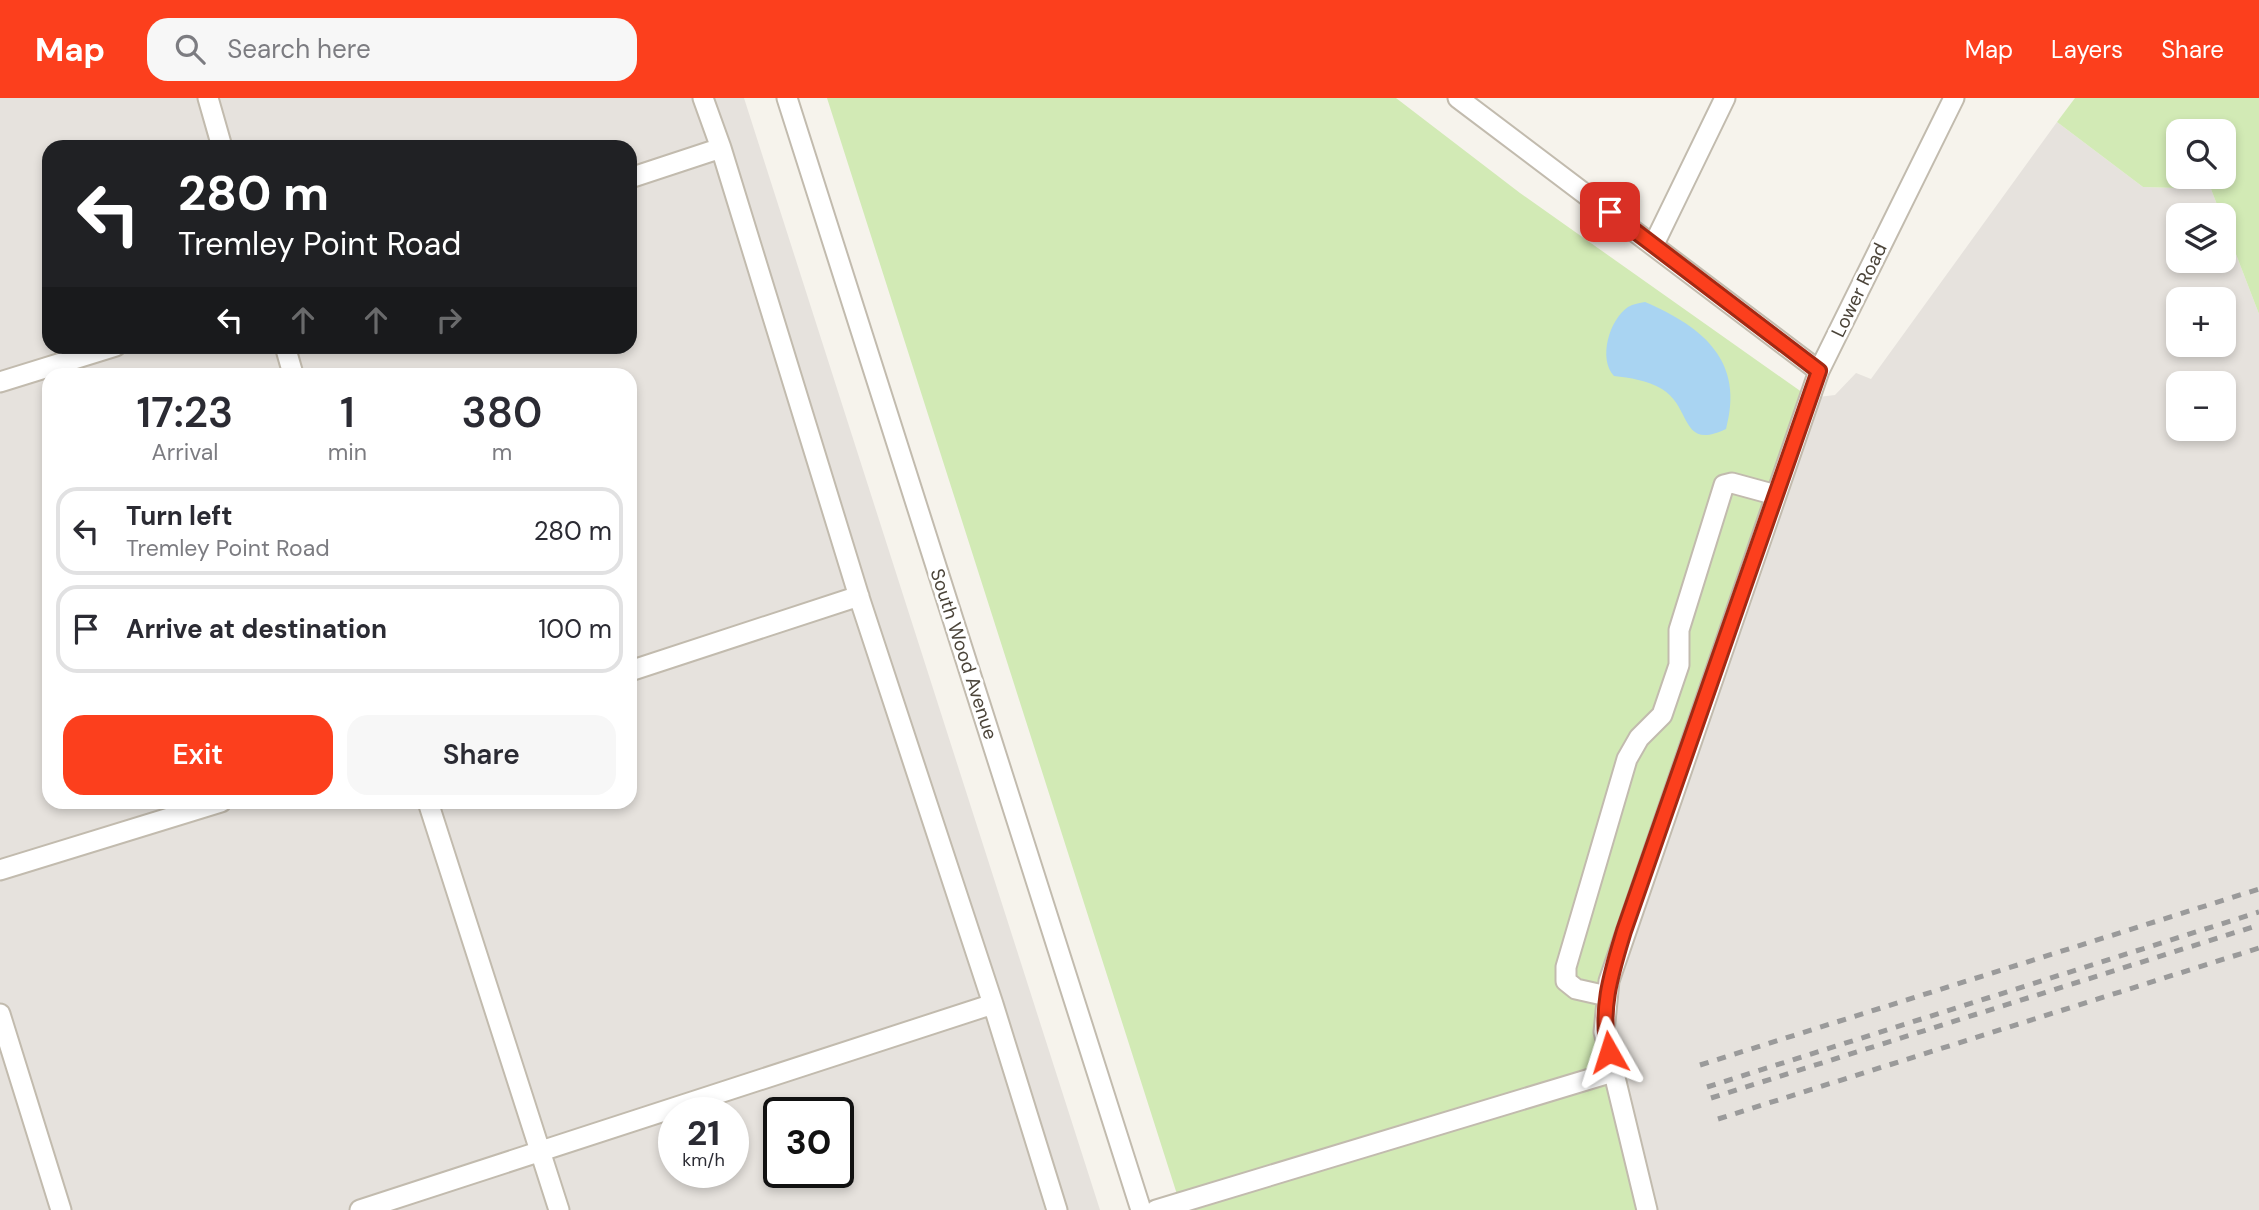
<!DOCTYPE html>
<html lang="en">
<head>
<meta charset="utf-8">
<style>
	:root { --surface:#fff; --page:#f7f7f7; --text:#2b2b33; --muted:#7c7c81; --line:#e1e1e2; --accent:#fc3f1d }
	body { margin:0; font-family:"DM Sans",sans-serif; background:var(--page); color:var(--text); height:100vh; display:flex; flex-direction:column; font-size:26px; white-space:nowrap }
	* { box-sizing:border-box; margin:0 }
	p { font-size:23px; color:var(--muted) }
	.icon { flex:none; width:38px; height:38px; fill:none; stroke:currentColor; stroke-width:2; stroke-linecap:round; stroke-linejoin:round }
	.map { position:relative; flex:1; overflow:hidden }
	.side { position:absolute; left:42px; top:270px; width:595px; height:441px; display:flex; flex-direction:column; background:var(--surface); border-radius:21px; box-shadow:0 4px 10px #0003 }
	.side>* { flex:none }
	.banner { position:absolute; left:42px; top:42px; width:595px; height:214px; border-radius:21px; box-shadow:0 4px 10px #0003; background:#202124; color:#fff; overflow:hidden }
	.fabs { position:absolute; left:2166px; top:21px; display:grid; gap:14px }
	.fabs a { display:grid; place-items:center; width:70px; height:70px; border-radius:14px; background:var(--surface); box-shadow:0 4px 10px #0003; font-size:35px }
	.speed { position:absolute; left:658px; top:999px; display:flex; gap:14px; font-size:35px; font-weight:700; text-align:center }
	.speed>* { display:grid; place-content:center; width:91px; height:91px; border-radius:50%; background:var(--surface); box-shadow:0 4px 10px #0003; line-height:1 }
	.speed small { font-size:18px; font-weight:400 }
	.speed .limit { border:4px solid #111; border-radius:10px; background:#fff; color:#111 }
	.pin { position:absolute; display:grid; place-items:center; width:60px; height:60px; color:#fff; margin:-30px; border-radius:14px; box-shadow:0 4px 10px #0006 }
	.me { position:absolute; width:77px; margin:-38px; rotate:354deg; stroke-linejoin:round; filter:drop-shadow(0 0 5px #0008) }
	.turn { display:flex; align-items:center; gap:24px; height:147px; padding:0 21px; font-size:32px }
	.turn .icon { width:91px; height:91px; stroke-width:2.5 }
	.turn b { display:block; font-size:49px; line-height:60px }
	.lanes { display:flex; align-items:center; height:66px; padding:0 21px; background:#0003; justify-content:center; gap:35px; direction:ltr }
	.lanes .off { opacity:.35 }
	.eta { display:flex; justify-content:space-evenly; align-items:center; height:119px; text-align:center }
	.eta b { font-size:42px; font-weight:600; line-height:49px }
	.primary-button { display:flex; gap:14px; margin-top:auto; padding:14px 21px }
	.primary-button a { flex:1; height:80px; border-radius:21px; background:var(--accent); color:#fff; font-size:28px; font-weight:600; line-height:80px; text-align:center }
	.primary-button a+a { background:var(--page); color:var(--text) }
	ul { padding:0; list-style:none }
	li { display:flex; align-items:center; gap:21px; height:88px; margin:0 14px 10px; padding:0 7px; border:4px solid var(--line); border-radius:21px }
	li div { flex:1 }
	li b { display:block; font-size:26px }
	li em { font-style:normal }
	header { display:flex; align-items:center; gap:42px; box-sizing:border-box; height:98px; padding:0 35px; background:var(--accent); color:#fff }
	header strong { font-size:33px }
	nav { display:flex; gap:38px; margin-inline-start:auto; font-size:24px }
	.search { width:490px; height:63px; background:var(--page); display:flex; align-items:center; gap:18px; box-sizing:border-box; padding:0 24px; border-radius:21px; color:var(--muted); font-size:26px }
	.map>svg:first-child { display:block }
</style>
</head>
<body>
<header>
<strong>Map</strong>
<div class="search"><svg class="icon" aria-label="search" viewBox="0 0 24 24"><circle cx="10" cy="10" r="6"/><path d="M15 15l6 6"/></svg>Search here</div>
<nav><a>Map</a><a>Layers</a><a>Share</a></nav>
</header>
<div class="map">
<svg width="2259" height="1112" viewBox="0 0 2259 1112">
	<rect width="100%" height="100%" fill="#f6f3ec"/>
	<path fill="#e6e2dd" fill-rule="evenodd" d="M0 0H744L1100 1112H0ZM49 49H630V248H49ZM49 276H630V704H49ZM674 1015H733V1074H674ZM779 1015H838V1074H779Z
		M2057 24 2143 89 2211 91 2221 117H2179V163H2224V125L2259 216V1112H1655L1607 893 1810 300 1835 297 1856 275 1871 281ZM2179 201H2224V247H2179ZM2179 285H2224V331H2179Z"/>
	<path fill="#d2eab5" fill-rule="evenodd" d="M827 0H1396L1520 95 1806 297 1607 893 1655 1112H1182Z
		M2075 0H2259V216L2224 125V117H2221L2211 91 2143 89 2057 24ZM2224 33V79H2179V33Z"/>
	<path fill="#a9d4f2" d="M1645 204C1703 229 1745 263 1726 331 1680 353 1692 309 1662 291 1647 282 1630 280 1614 278 1598 261 1609 222 1628 209 1633 206 1640 205 1645 204Z"/>
	<g fill="none" stroke-linecap="round" stroke-linejoin="round">
		<defs>
			<path id="minor" d="M208 0 222 49
				M703 0 721 50
				M787 0 1141 1112
				M1458 0 1819 273
				M1654 146 1725 0
				M285 248 293 276
				M0 284 116 248
				M630 573 859 498
				M428 704 559 1112
				M0 772 221 704
				M1607 898 1576 891 1566 883V869L1627 661 1639 640 1662 617 1679 567V532L1724 387 1732 385 1776 397
				M993 906 1057 1112
				M0 916 61 1112
				M360 1112 993 906 860 502 721 50 630 80
				M1156 1112 1613 974
				M1647 1112 1604 934 1609 883 1819 273 1954 0"/>
		</defs>
		<use href="#minor" stroke="#c2bbae" stroke-width="23"/>
		<use href="#minor" stroke="#fff" stroke-width="19"/>
		<path stroke="#9a9a9a" stroke-width="5" stroke-dasharray="9 9" stroke-linecap="butt" d="M1700 967 2259 791
			M1707 989 2259 814
			M1711 1000 2259 827
			M1718 1021 2259 850"/>
	</g>
	<g fill="none" stroke-linecap="round" stroke-linejoin="round">
		<defs>
			<path id="route" d="M1609 954C1599 912 1612 873 1624 833L1819 273 1610 114"/>
		</defs>
		<use href="#route" stroke="#a42913" stroke-width="18"/>
		<use href="#route" stroke="#fc3f1d" stroke-width="12"/>
	</g>
	<g text-anchor="middle" dominant-baseline="central" stroke-width="6" stroke-linejoin="round" paint-order="stroke">
		<g font-size="19" fill="#4b4439" stroke="#fff">
			<text transform="translate(1859 192) rotate(-64)">Lower Road</text>
			<text transform="translate(964 556) rotate(72)">South Wood Avenue</text>
		</g>
	</g>
</svg>
<div class="fabs">
<a><svg class="icon" aria-label="search" viewBox="0 0 24 24"><circle cx="10" cy="10" r="6"/><path d="M15 15l6 6"/></svg></a>
<a><svg class="icon" aria-label="layers" viewBox="0 0 24 24"><path d="M12 4l9 5-9 5-9-5zM3 14l9 5 9-5"/></svg></a>
<a>+</a>
<a>−</a>
</div>
<div class="speed"><div>21<small>km/h</small></div><div class="limit">30</div></div>
<div class="pin" style="left:1610px;top:114px;background:#d93025"><svg class="icon" aria-label="arrive" viewBox="0 0 24 24"><path d="M6 21V4h12l-3 4 3 4H6"/></svg></div>
<svg class="me" style="left:1609px;top:954px" viewBox="-20 -20 40 40"><path d="M0-17L14 15 0 8-14 15z" fill="#fc3f1d" stroke="#fff" stroke-width="4"/></svg>
<div class="banner">
<div class="turn"><svg class="icon" aria-label="left" viewBox="0 0 24 24"><path d="M17 20v-9H6M10 6l-5 5 5 5"/></svg><div><b>280 m</b>Tremley Point Road</div></div>
<div class="lanes"><svg class="icon" aria-label="left" viewBox="0 0 24 24"><path d="M17 20v-9H6M10 6l-5 5 5 5"/></svg><svg class="icon off" aria-label="ahead" viewBox="0 0 24 24"><path d="M12 20V5M6 11l6-6 6 6"/></svg><svg class="icon off" aria-label="ahead" viewBox="0 0 24 24"><path d="M12 20V5M6 11l6-6 6 6"/></svg><svg class="icon off" aria-label="right" viewBox="0 0 24 24"><path d="M7 20v-9h11M14 6l5 5-5 5"/></svg></div>
</div>
<section class="side">
<div class="eta">
<div><b>17:23</b><p>Arrival</p></div>
<div><b>1</b><p>min</p></div>
<div><b>380</b><p>m</p></div>
</div>
<ul>
<li><svg class="icon" aria-label="left" viewBox="0 0 24 24"><path d="M17 20v-9H6M10 6l-5 5 5 5"/></svg><div><b>Turn left</b><p>Tremley Point Road</p></div><em>280 m</em></li>
<li><svg class="icon" aria-label="arrive" viewBox="0 0 24 24"><path d="M6 21V4h12l-3 4 3 4H6"/></svg><div><b>Arrive at destination</b></div><em>100 m</em></li>
</ul>
<div class="primary-button"><a>Exit</a><a>Share</a></div>
</section>
</div>
</body>
</html>
